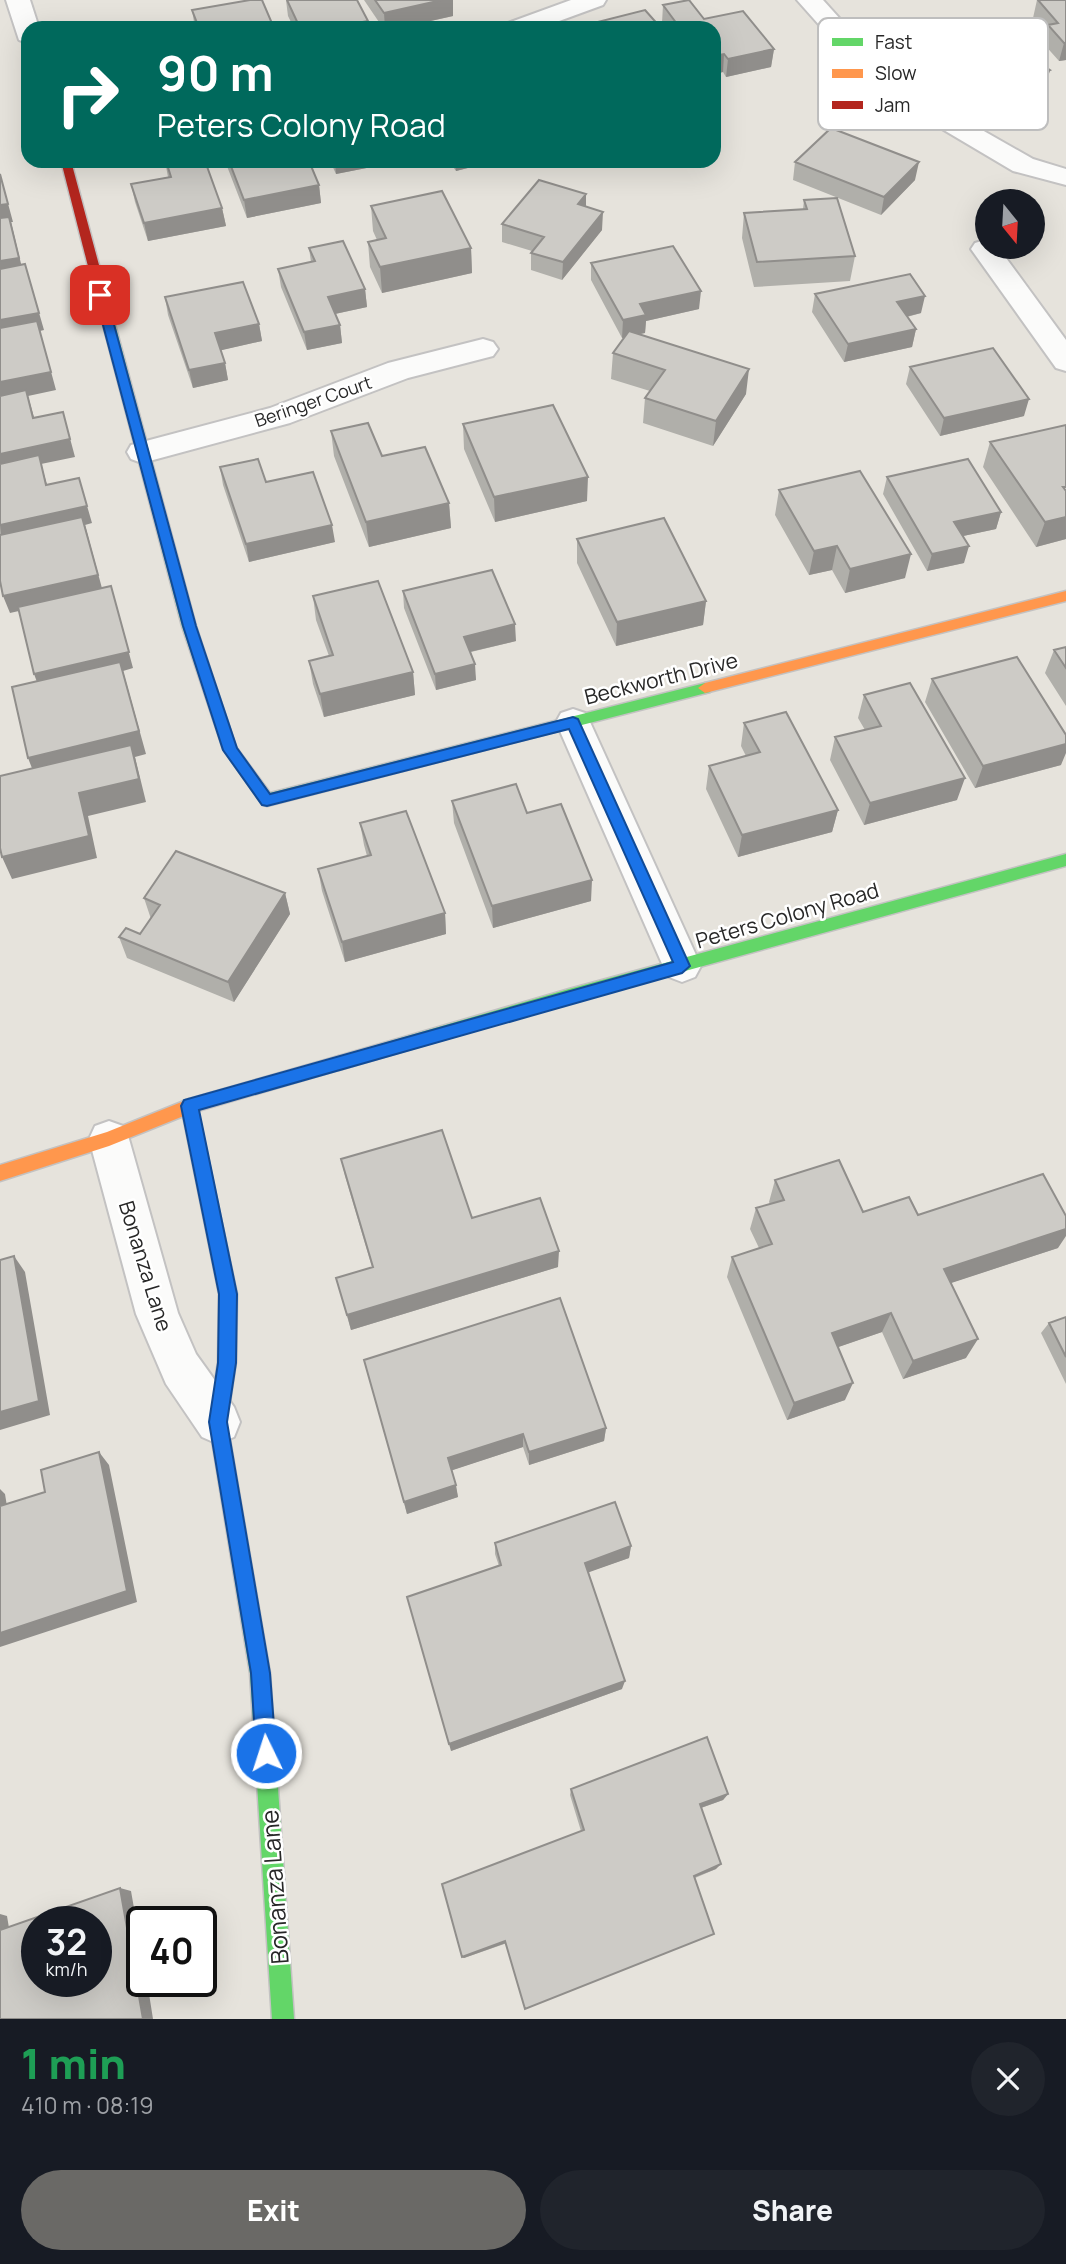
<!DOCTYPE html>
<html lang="en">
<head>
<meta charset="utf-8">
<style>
	:root { --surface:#171b24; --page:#20242c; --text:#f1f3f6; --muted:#9ea1a6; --accent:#6a6966 }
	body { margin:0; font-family:Manrope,sans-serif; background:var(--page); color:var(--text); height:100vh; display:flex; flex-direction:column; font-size:26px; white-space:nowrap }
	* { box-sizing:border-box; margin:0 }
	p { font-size:23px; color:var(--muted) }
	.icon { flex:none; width:38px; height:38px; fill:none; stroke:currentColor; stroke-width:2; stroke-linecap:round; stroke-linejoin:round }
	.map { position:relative; height:2019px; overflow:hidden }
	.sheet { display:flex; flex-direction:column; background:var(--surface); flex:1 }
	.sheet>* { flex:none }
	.hud { position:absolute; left:21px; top:21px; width:700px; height:147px; border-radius:21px; box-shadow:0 7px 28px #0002; background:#00695c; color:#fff; overflow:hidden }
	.needle { width:46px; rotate:162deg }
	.fabs { position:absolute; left:975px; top:189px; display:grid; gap:14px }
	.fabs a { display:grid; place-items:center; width:70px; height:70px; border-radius:50%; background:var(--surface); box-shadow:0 7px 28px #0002; font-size:35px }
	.speed { position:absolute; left:21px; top:1906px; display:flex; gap:14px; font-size:35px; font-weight:700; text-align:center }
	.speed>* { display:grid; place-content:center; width:91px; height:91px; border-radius:50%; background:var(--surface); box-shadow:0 7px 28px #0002; line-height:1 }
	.speed small { font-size:18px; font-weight:400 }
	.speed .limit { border:4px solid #111; border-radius:10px; background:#fff; color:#111 }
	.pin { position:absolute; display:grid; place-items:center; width:60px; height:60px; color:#fff; margin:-30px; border-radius:14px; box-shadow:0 4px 10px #0006 }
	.me { position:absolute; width:77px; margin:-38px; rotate:356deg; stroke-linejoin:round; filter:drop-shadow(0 0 5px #0008) }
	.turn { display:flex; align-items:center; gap:24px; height:147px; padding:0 21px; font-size:32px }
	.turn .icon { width:91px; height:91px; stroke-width:2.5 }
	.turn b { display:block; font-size:49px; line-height:60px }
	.round { display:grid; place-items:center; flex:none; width:74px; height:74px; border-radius:37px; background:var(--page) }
	.summary { display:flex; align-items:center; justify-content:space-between; height:119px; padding:0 21px }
	h1 { font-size:42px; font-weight:800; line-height:52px; color:#1e9e55 }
	.action { display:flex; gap:14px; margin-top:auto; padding:14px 21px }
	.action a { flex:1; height:80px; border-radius:42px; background:var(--accent); color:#fff; font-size:28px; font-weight:800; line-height:80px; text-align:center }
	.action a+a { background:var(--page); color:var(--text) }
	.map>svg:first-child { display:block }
</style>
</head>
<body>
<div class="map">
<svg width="1066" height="2019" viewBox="0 0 1066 2019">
	<rect width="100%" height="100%" fill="#e6e3dc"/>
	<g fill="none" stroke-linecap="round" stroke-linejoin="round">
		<defs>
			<path id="street" d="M6 0H30L39 28H28V43L19 40Z
				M571 0H606L603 5 540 28H504L508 23Z
				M797 0H823L896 81 1033 159 1066 169V185L1013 171 878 91Z
				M985 240 987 247H998L1066 340V371L1056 368 971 249 975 243Z
				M483 339 493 342 498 349 493 356 408 378 290 423 142 463 131 459 127 452 131 445 270 408 388 363Z
				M573 709 585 713 590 722 701 966 695 977 682 982 669 977 663 966 556 722 561 713Z
				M109 1121 123 1126 129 1139 178 1313 196 1354 234 1407 240 1422 234 1437 218 1444 202 1437 166 1384 136 1314 89 1139 95 1126Z"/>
			<path id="fast" d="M107 313 113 317 196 626 236 747 270 793 705 683 712 688 710 692 267 806 262 804 223 749 182 626 101 317Z
				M1066 854V866L569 1003 339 1070 333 1068 331 1063 333 1058 339 1056 569 989Z
				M189 1099 195 1101 197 1106 237 1294 236 1362 227 1422 270 1673 294 2019H272L250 1673 209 1422 218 1362 219 1294 181 1106 183 1101Z"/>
			<path id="slow" d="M1066 591V601L705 693 698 688 705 683Z
				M339 1056 345 1058 347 1063 345 1068 191 1113 109 1146 0 1181V1165L107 1132 189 1099Z"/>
			<path id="jam" d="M61 161H71L113 317 111 320 107 321 101 317Z"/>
		</defs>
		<use href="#street" stroke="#c3c2c2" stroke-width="4"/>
		<use href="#fast" stroke="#c3c2c2" stroke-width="3"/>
		<use href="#slow" stroke="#c3c2c2" stroke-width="3"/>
		<use href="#jam" stroke="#c3c2c2" stroke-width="3"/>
		<use href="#street" fill="#fbfbfa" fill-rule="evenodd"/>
		<use href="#fast" fill="#63d668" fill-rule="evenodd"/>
		<use href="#slow" fill="#ff974d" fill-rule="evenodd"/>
		<use href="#jam" fill="#b3261e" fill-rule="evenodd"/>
	</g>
	<path fill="#b0afaa" d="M286 0H357L368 28H294L288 16Z
		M364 0H453V16L399 28H383Z
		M1037 0H1066V60L1059 61 1043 43 1046 33 1033 18Z
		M663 5 704 19 774 49 771 67 726 77 723 72 714 74V28H665L662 23Z
		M192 10 274 28H195Z
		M941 41 1027 56 1050 70 1045 88 1006 106 937 59Z
		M165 161 222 208 226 226 148 241 135 202 131 184 168 177Z
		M225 161H309L319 185 321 203 247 218Z
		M330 161H402L336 174Z
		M449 161H495L456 171Z
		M795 162 915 180 881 215 793 180Z
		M586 194V207L602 230 562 280 531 270V253L532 251 502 242V224Z
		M804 200 855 256 850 281 754 287 742 238 744 213 803 209Z
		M371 206 471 248 472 273 382 293 370 267 368 242 377 240 373 231Z
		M309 248 365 289 367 307 335 314 340 325 342 343 307 350 281 287 278 269 311 262Z
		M591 263 699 309 646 321 645 333 639 334 746 394 713 446 643 423 645 398 650 391 611 379 613 353 624 337 622 338 591 280Z
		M815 294 921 313 907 317 916 329 912 347 844 362 812 312Z
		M165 297 259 324 262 341 221 350 225 363 228 380 193 388 168 315Z
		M910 367 1024 416 940 436 906 384Z
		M463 424 587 501 495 522 464 449Z
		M331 431 382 456 449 503 451 528 369 547 334 456Z
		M990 442 1066 539 1036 547 983 467Z
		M220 467 266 482 335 542 249 562 223 485Z
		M887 477 1001 512 996 529 963 536 964 563 927 571 883 494Z
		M779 490 905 578 845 593 832 570 809 575 775 515Z
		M577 539 706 601 703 625 616 646 577 563Z
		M403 591 516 641 471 652 476 680 436 690 404 608Z
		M313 596 413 672 415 695 324 717 313 684 309 661 329 656 316 620Z
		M1066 647V706L1045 673 1054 650Z
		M932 679 1061 765 975 788 925 702Z
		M864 695 957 800 864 825 830 760 835 737 865 730 858 718Z
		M744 723 838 810 832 832 738 857 706 789 709 766 746 756 741 746Z
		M452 801 591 901 493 928 454 823Z
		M360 823 445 913 446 934 345 962 322 891 318 869 367 856 364 845Z
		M285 893 290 914 234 1002 127 958 119 937 140 934 151 919 144 898Z
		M341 1159 472 1218 558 1267 351 1330 336 1278 372 1267 345 1176Z
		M775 1180 863 1212 918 1215 1058 1248 950 1283 966 1358 903 1379 882 1332 838 1347 845 1400 787 1420 727 1277 732 1257 759 1248 750 1229 756 1208 770 1204 769 1202Z
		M1066 1317V1384L1041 1333 1049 1323Z
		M368 1374 606 1428 604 1441 529 1465 523 1447 452 1470 458 1497 407 1514Z
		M495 1543 631 1546 629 1558 588 1572 622 1689 451 1751 499 1566 495 1554Z
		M571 1789 728 1794 723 1800 701 1808 716 1869 695 1878 464 1958 462 1957 581 1831 570 1795Z"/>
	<path fill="#908e8b" d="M442 0H453V16L399 28H385L384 13Z
		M368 21V28H329Z
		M1064 43H1066V60L1059 61Z
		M1030 44 1026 62 1018 49Z
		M774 49 771 67 726 77 728 59Z
		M724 54 723 72 714 74V56Z
		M1050 70 1045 88 1006 106 1011 88Z
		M335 161H402L336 174Z
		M455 161H495L456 171Z
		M919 162 915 180 881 215 884 197Z
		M0 174 13 222H11L24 276 0 280Z
		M319 185 321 203 247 218 244 200Z
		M586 194V212L578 204Z
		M222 208 226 226 148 241 144 223Z
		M603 212 602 230 562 280 563 262Z
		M471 248 472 273 382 293 380 267Z
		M25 264 44 330 40 331 56 390 28 396 39 435 0 401V320Z
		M365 289 367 307 330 315 328 297Z
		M701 291 699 309 646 321 645 333 622 338 623 320 640 304Z
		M925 296 921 313 893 320 897 302Z
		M259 324 262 341 218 351 215 333Z
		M340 325 342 343 307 350 304 332Z
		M916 329 912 347 844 362 848 344Z
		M225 363 228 380 193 388 189 370Z
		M749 369 746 394 713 446 716 421Z
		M1029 399 1024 416 940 436 944 418Z
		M63 412 75 457 41 464 52 502 46 485 0 473V454Z
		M588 477 587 501 495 522 494 497Z
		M79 478 92 523 85 525 103 592 10 613 3 596 0 525Z
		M449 503 451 528 369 547 366 522Z
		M1001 512 996 529 949 539 954 522Z
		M1066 517V539L1036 547 1045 522Z
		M332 525 335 542 249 562 246 544Z
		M837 546 832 570 809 575 814 551Z
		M969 546 964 563 927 571 932 554Z
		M911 554 905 578 845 593 850 569Z
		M111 586 133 668 123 671 146 754 135 757 146 802 88 816 97 858 12 879 2 857 37 781 28 758 40 690 34 674Z
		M706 601 703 625 616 646 617 622Z
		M515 624 516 641 465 653 464 637Z
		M475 664 476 680 436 690 435 674Z
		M413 672 415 695 324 717 320 694Z
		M1066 744V753L1061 765 975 788 983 766Z
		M965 778 957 800 864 825 870 803Z
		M838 810 832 832 738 857 742 835Z
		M592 880 591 901 493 928 492 906Z
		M285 893 290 914 234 1002 228 982Z
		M445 913 446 934 345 962 342 942Z
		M1066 1229V1236L1058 1248 933 1289 944 1269Z
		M559 1251 558 1267 351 1330 347 1315Z
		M14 1256 25 1272 50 1415 0 1430V1412Z
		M891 1313 882 1332 824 1352 832 1333Z
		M978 1339 966 1358 903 1379 913 1361Z
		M853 1383 845 1400 787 1420 794 1403Z
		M606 1428 604 1441 529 1465V1452Z
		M523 1434V1447L450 1471 448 1458Z
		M99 1452 109 1465 137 1602 0 1647V1633Z
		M456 1485 458 1497 407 1514 404 1502Z
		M0 1489 5 1494 9 1519 0 1510Z
		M631 1546 629 1558 584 1574 585 1563Z
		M625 1681 622 1689 451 1751 449 1744Z
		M728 1794 723 1800 695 1810 700 1804Z
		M721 1864 716 1869 690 1879 694 1876Z
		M120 1888 131 1891 142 1954V1981H147L153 2019H143Z
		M0 1914 7 1916 10 1934 0 1932Z
		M505 1941 506 1943 464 1958 462 1957Z"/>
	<path fill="#cdcbc6" stroke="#908e8b" stroke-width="2" fill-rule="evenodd" d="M250 0H262L274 28H199L192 10Z
		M287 0H357L368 21 329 28H300Z
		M375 0H442L384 13Z
		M689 0 704 19 743 11 774 49 728 59 724 54 714 56V28H680L663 5Z
		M1038 0H1066V43H1064L1048 25 1058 23Z
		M645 10 661 28H574Z
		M992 19 1030 44 1018 49 1050 70 1011 88 941 41Z
		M831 128 919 162 884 197 795 162Z
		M166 161H205L222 208 144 223 131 184 171 177Z
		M229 161H309L319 185 244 200Z
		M0 174 8 204 0 205Z
		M539 180 586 194 578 204 603 212 563 262 531 253 544 237 502 224Z
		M442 191 471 248 380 267 368 242 386 238 371 206Z
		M837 198 855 256 757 262 744 213 807 209 804 200Z
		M9 217 19 258 0 261V218Z
		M343 241 365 289 328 297 340 325 304 332 278 269 315 261 309 248Z
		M673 246 701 291 640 304 646 315 623 320 591 263Z
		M25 264 39 313 0 320V269Z
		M910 274 925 296 897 302 916 329 848 344 815 294Z
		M243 282 259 324 215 333 225 363 189 370 165 297Z
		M37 321 51 372 0 382V328Z
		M629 331 749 369 716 421 645 398 665 370 613 353Z
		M993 348 1029 399 944 418 910 367Z
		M26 390 33 418 63 412 70 439 0 454V396Z
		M553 405 588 477 494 497 463 424Z
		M368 423 382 456 425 447 449 503 366 522 331 431Z
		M1066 425V487H1063L1066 491V517L1045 522 990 442Z
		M39 455 46 485 79 478 87 506 0 525V464Z
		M258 459 266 482 313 472 332 525 246 544 220 467Z
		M968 459 1001 512 954 522 969 546 932 554 887 477Z
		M860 471 911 554 850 569 837 546 814 551 779 490Z
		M82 517 98 575 3 596 0 581V535Z
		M664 518 706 601 617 622 577 539Z
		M492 570 515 624 464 637 475 664 435 674 403 591Z
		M378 581 413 672 320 694 309 661 333 655 313 596Z
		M111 586 129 652 34 674 18 607Z
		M1066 647V668L1054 650Z
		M1017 657 1066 735V744L983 766 932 679Z
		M120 662 139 731 28 758 12 687Z
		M910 683 965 778 870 803 835 737 881 726 864 695Z
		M786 712 838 810 742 835 709 766 760 752 744 723Z
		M131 745 139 779 79 793 89 836 2 857 0 848V776Z
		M516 784 527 813 561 804 592 880 492 906 452 801Z
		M406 811 445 913 342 942 318 869 371 855 360 823Z
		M176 851 285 893 228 982 119 937 126 928 140 934 160 905 144 898Z
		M442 1130 472 1218 540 1198 559 1251 347 1315 336 1278 373 1267 341 1159Z
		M839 1160 863 1212 909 1197 918 1215 1043 1174 1066 1216V1229L944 1269 978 1339 913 1361 891 1313 832 1333 853 1383 794 1403 732 1257 772 1244 756 1208 784 1200 775 1180Z
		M14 1256 39 1401 0 1412V1260Z
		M560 1298 606 1428 529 1452 523 1434 448 1458 456 1485 404 1502 364 1360Z
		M1066 1317V1357L1049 1323Z
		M99 1452 127 1591 0 1633V1506L45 1492 41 1470Z
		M615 1502 631 1546 585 1563 625 1681 449 1744 407 1597 501 1565 495 1543Z
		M707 1737 728 1794 700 1804 721 1864 694 1876 714 1934 525 2009 505 1941 462 1957 442 1884 584 1830 571 1789Z
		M120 1888 143 2019H0V1930ZM37 1922H96V1981H37Z"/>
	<path fill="#1a73e8" stroke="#114b97" stroke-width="2" d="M100 291 106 295 196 626 237 748 270 794 573 717 578 719 690 966 682 973 199 1110 237 1294 236 1363 227 1422 270 1673 276 1753 273 1760 266 1763 259 1760 256 1753 251 1673 209 1422 218 1363 219 1294 181 1106 184 1100 673 962 569 729 267 806 262 805 223 750 183 626 95 295Z"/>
	<g text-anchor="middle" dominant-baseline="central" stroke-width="5" stroke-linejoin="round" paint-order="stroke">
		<g font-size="18" fill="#272727" stroke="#fff">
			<text transform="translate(313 401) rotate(-19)">Beringer Court</text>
		</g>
		<g font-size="21" fill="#272727" stroke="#fff">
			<text transform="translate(661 678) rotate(-14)">Beckworth Drive</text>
			<text transform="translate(787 915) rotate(-16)">Peters Colony Road</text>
			<text transform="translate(146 1266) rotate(73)">Bonanza Lane</text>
		</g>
		<g font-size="24" fill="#272727" stroke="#fff">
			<text transform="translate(274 1887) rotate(-94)">Bonanza Lane</text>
		</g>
	</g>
	<rect x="818" y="18" width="230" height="112" rx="10" fill="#fff" stroke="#bebebe" stroke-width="2"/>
	<rect x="832" y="38" width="31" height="8" fill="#63d668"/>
	<rect x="832" y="69" width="31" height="9" fill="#ff974d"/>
	<rect x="832" y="101" width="31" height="8" fill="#b3261e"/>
	<g font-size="19" fill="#272727">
		<text x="875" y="49">Fast</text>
		<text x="875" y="80">Slow</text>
		<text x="875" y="112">Jam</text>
	</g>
</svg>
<div class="fabs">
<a><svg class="needle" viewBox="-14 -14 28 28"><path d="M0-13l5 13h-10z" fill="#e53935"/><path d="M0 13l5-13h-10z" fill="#9ea1a6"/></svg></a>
</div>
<div class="speed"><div>32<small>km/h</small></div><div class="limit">40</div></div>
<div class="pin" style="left:100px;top:295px;background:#d93025"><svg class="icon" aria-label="arrive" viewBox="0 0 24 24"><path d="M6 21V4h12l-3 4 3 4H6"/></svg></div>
<svg class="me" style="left:266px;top:1753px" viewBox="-20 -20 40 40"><circle r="17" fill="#1a73e8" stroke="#fff" stroke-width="3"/><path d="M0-11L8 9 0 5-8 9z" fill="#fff"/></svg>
<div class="hud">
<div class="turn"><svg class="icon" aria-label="right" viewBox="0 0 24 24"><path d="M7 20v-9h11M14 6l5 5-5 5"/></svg><div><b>90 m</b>Peters Colony Road</div></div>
</div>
</div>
<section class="sheet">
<div class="summary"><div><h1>1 min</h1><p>410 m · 08:19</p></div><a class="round"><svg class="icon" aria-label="close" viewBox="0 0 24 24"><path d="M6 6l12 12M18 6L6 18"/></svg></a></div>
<div class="action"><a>Exit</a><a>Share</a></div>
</section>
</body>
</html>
